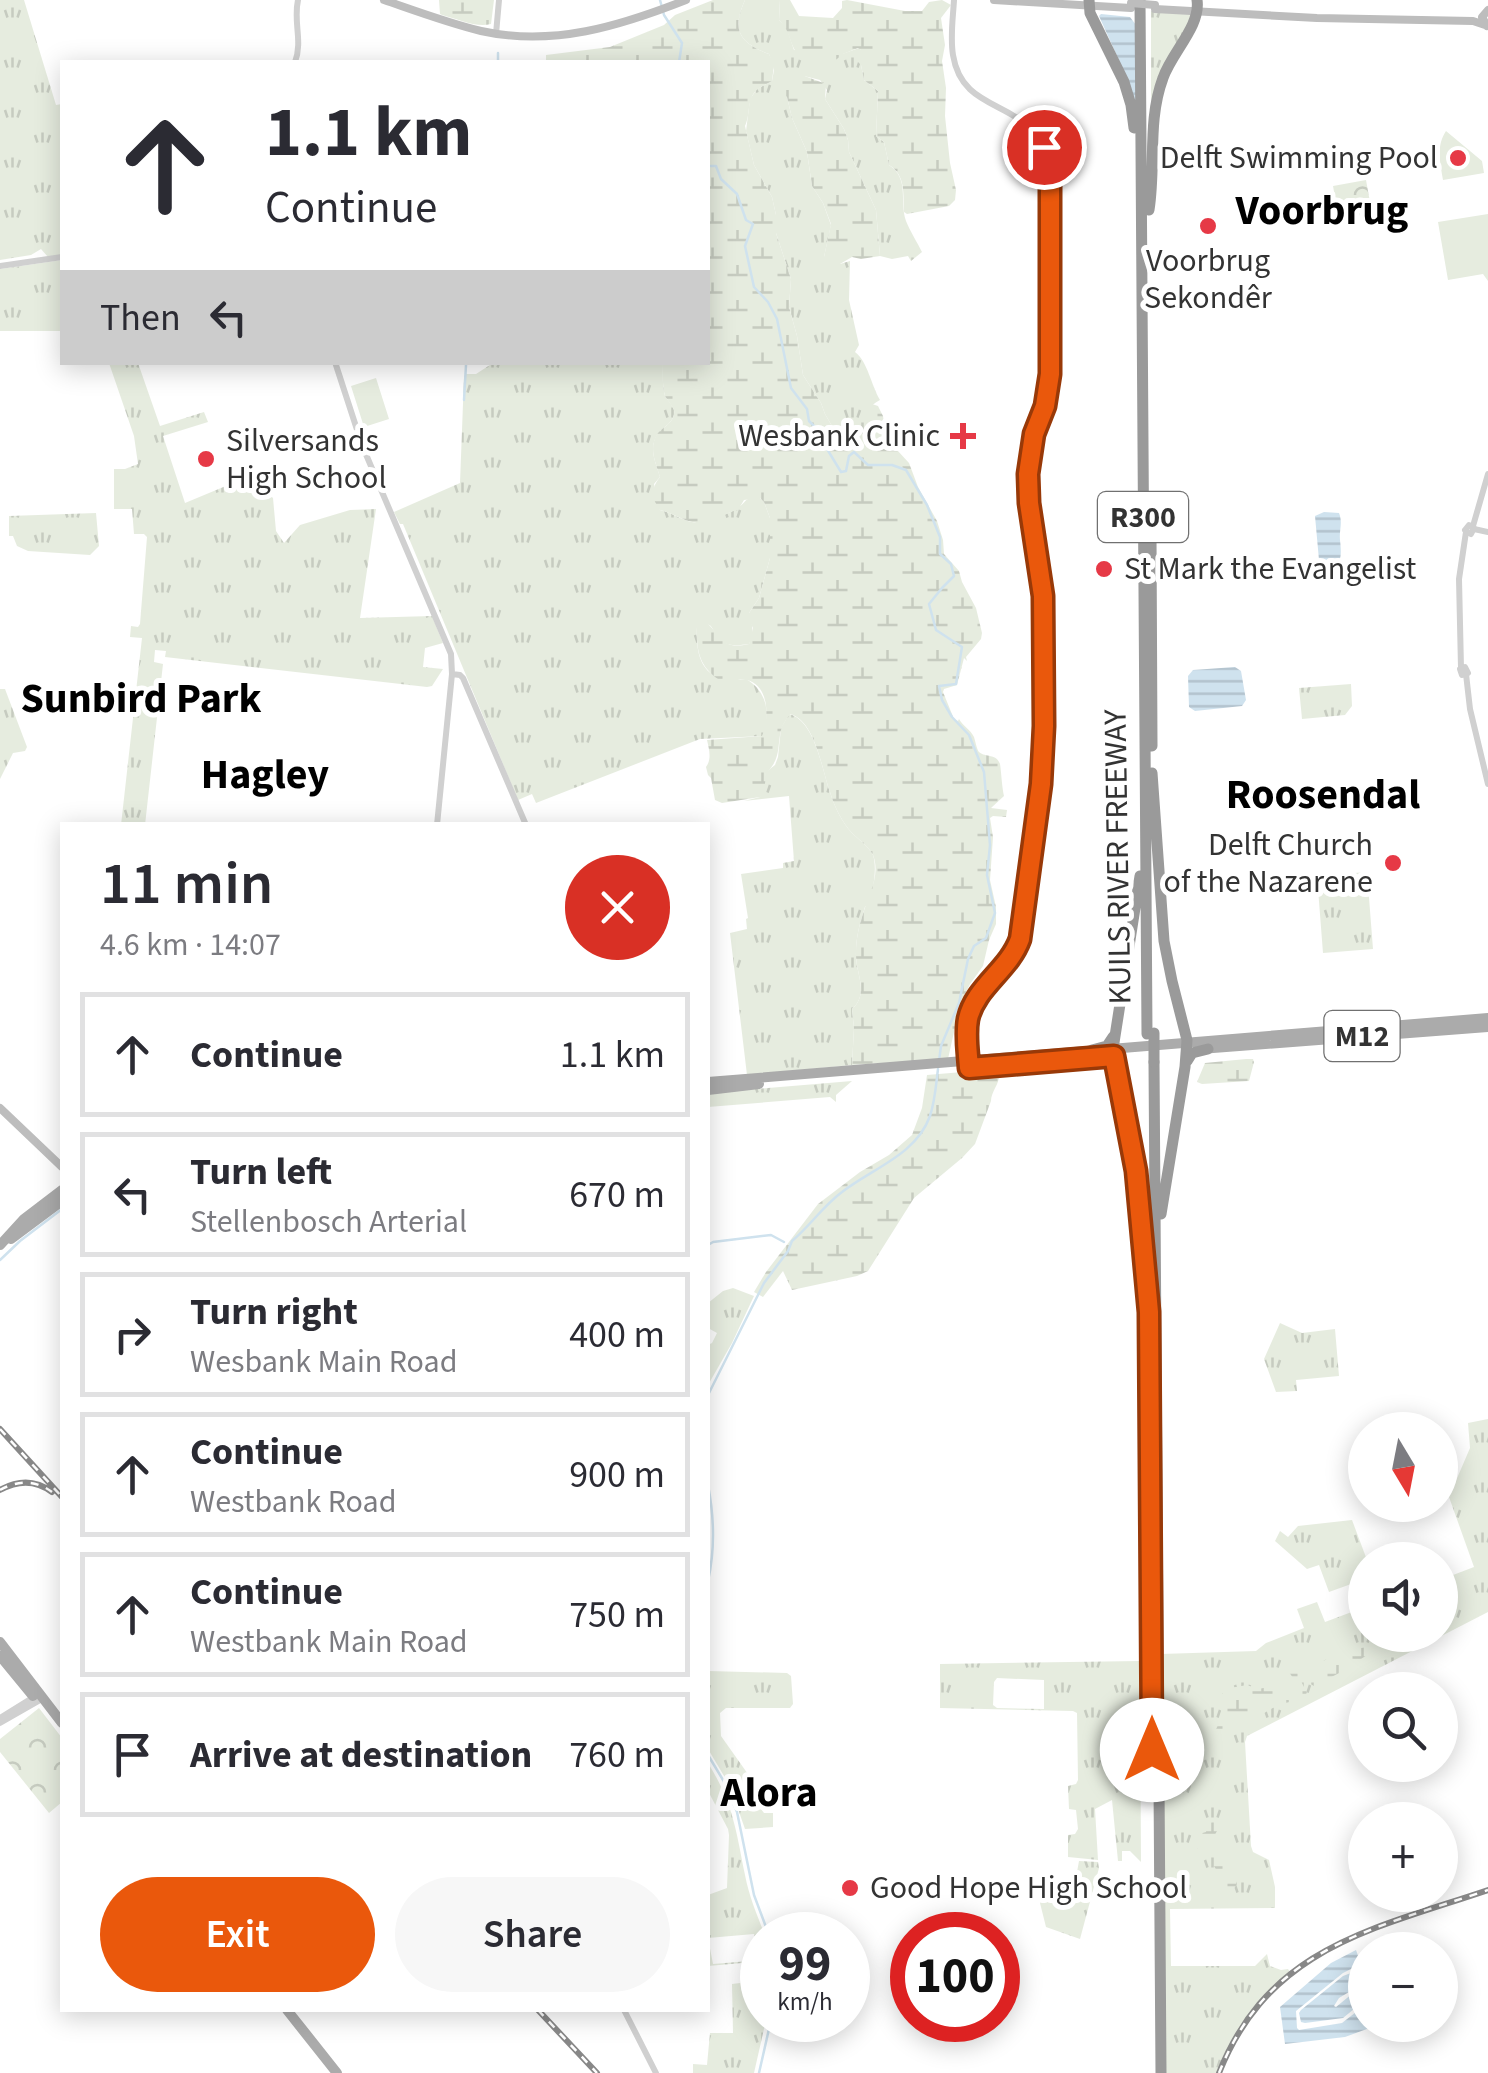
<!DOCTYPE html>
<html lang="en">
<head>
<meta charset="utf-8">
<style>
	:root { --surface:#fff; --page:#f7f7f7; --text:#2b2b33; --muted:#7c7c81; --line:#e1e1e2; --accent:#ea580c }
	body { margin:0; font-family:"Source Sans 3",sans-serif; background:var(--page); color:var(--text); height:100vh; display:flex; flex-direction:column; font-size:38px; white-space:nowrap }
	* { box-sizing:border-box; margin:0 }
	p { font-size:32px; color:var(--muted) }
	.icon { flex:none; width:55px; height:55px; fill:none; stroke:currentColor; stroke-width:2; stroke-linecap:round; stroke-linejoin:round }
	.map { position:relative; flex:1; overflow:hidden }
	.sheet { position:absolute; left:60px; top:822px; width:650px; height:1190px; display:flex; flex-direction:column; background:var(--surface); border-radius:0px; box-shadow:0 5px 25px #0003 }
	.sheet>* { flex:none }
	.hud { position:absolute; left:60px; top:60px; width:650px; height:305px; border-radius:0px; box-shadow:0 5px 25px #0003; background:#fff; color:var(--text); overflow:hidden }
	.needle { width:65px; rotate:170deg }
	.fabs { position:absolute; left:1348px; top:1412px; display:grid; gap:20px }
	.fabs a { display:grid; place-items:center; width:110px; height:110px; border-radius:50%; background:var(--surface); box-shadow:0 5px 25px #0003; font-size:50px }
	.speed { position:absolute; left:740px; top:1912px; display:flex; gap:20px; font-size:50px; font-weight:700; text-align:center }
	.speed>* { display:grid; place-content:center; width:130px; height:130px; border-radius:50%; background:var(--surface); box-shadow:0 5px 25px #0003; line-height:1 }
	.speed small { font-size:25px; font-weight:400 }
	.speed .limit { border:15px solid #d22; background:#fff; color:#111 }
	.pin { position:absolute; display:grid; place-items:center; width:85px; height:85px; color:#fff; margin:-42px; border:5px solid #fff; border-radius:50%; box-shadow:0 2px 10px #0007 }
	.me { position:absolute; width:110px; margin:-55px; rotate:0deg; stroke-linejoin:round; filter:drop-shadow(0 0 8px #0008) }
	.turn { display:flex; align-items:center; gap:35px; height:210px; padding:0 40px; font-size:45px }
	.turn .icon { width:130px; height:130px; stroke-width:2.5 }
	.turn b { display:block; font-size:70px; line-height:85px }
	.then { display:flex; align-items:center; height:95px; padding:0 40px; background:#0003; gap:20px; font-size:38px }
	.round { display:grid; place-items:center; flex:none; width:105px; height:105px; border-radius:52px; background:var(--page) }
	.summary { display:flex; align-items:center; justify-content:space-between; height:170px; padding:0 40px }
	h1 { font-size:60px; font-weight:600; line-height:75px }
	.action { display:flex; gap:20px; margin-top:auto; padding:20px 40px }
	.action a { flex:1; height:115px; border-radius:60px; background:var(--accent); color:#fff; font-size:40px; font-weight:600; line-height:115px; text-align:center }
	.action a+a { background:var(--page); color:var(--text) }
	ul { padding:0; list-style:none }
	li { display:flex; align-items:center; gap:30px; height:125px; margin:0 20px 15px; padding:0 20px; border:5px solid var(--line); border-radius:0px }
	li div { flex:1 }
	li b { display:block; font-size:38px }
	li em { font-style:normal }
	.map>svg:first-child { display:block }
</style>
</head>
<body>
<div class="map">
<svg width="1488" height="2073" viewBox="0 0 1488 2073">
	<defs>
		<pattern id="grass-tufts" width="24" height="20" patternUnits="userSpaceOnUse" patternTransform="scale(2.5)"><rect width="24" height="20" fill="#e6ecdf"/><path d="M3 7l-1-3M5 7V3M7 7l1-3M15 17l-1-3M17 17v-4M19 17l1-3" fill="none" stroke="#c6cbc0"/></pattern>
		<pattern id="forest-crowns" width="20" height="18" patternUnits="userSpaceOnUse" patternTransform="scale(2.5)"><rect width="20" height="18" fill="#e6ecdf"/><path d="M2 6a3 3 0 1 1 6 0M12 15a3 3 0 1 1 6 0" fill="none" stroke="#c6cbc0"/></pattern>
		<pattern id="wetland-marsh" width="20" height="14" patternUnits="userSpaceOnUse" patternTransform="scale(2.5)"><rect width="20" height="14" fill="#e6ecdf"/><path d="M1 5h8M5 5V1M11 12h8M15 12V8" fill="none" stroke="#c6cbc0"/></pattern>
		<pattern id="water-rules" width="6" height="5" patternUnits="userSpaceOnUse" patternTransform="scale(2.5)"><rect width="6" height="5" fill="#cfe2ee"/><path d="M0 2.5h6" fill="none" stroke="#b2c2cd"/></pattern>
	</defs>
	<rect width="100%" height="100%" fill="#fff"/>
	<path fill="url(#grass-tufts)" fill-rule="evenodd" d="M0 0H24L56 105 62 104V255L48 257 41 249 31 255 0 260Z
		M745 0H780L779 20 786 26 794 50 842 54 859 48 861 50V65L864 80 878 91 876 136 884 142 889 165C910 179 899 200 906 221 910 231 917 242 922 252L911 261 908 256 892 259 880 256 876 210 849 152 848 140 844 129 825 99 827 90 820 80 804 76 787 97 792 118 807 152 812 186 823 203 831 225 824 257 840 264 850 261 849 300 859 345 855 352C868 362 871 385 880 400 857 412 861 435 836 433L825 414 821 403 803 375 797 336 789 307 791 279 776 233V215L772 197 754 165 746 131 750 99 757 89 772 81 774 70 769 54C740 43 731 31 745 0Z
		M1151 11 1192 14 1151 118Z
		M62 260V331H0V269Z
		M109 363H138L160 426 204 412 208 422 163 436 185 503 245 478H251L273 498 276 531 284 543 300 525 350 510 376 509 360 618 432 616 443 643 425 648 423 667 443 669 432 686 427 687 165 657 166 651 155 650 154 662 163 664 145 825H121L142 638 130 637 131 626 138 627 140 624 147 537 144 534H134L132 509H114V469H125L138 464 134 436Z
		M493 363H663C663 372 662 386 665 396 667 399 673 406 674 410 676 423 661 427 656 437 649 450 656 463 660 477L654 484 660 510C674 513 685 523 700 523 706 523 735 511 739 507 749 499 745 497 760 498L764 502 770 518V558L759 598 749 613C752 624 755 632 749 644 741 645 730 647 723 642 710 634 716 618 697 627 695 663 707 685 746 679 767 691 771 714 763 736L700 739 536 803 532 794 518 800 403 524H400L394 512 460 483 464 377 465 374H476Z
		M96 513 99 546 90 555 28 551 17 546 13 536H9V516Z
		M1351 684 1352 706 1345 715 1302 719 1299 688Z
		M0 689H5L27 747 25 751 13 753 0 779Z
		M789 714C815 720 822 770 830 792 834 806 842 822 852 833 858 839 869 847 873 855 877 866 874 890 869 900 863 913 867 900 863 914 859 925 856 940 856 952 855 973 870 993 852 1009L854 1028 852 1065 747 1075 730 933 747 929 746 919 748 918 741 874 783 868V863L794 861 789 796 744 801 760 797 766 772 775 765 778 757 781 728Z
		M1367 872 1373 949 1323 953 1317 876Z
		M852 1081 836 1095V1102L830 1097 708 1107V1093Z
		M733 1288 754 1296 732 1343 708 1385V1345L712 1343 717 1333 708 1328V1303L723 1291Z
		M1280 1323 1302 1333 1335 1329 1339 1376 1296 1380 1297 1391 1276 1392 1264 1359Z
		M1488 1419V1612L1247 1736 1245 1742 1251 1846 1253 1852 1269 1860 1275 1887V1908L1170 1909 1171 1966H1255L1267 1954 1270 1966 1281 1970 1288 1969 1290 1972C1258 2001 1234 2032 1218 2073H1164L1161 1654 1256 1651 1266 1643 1304 1628 1297 1609 1317 1602 1325 1622 1365 1607V1635H1440V1580L1474 1567 1449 1497 1470 1448 1468 1423Z
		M1352 1520 1367 1560 1365 1579 1329 1592 1319 1565 1307 1569 1275 1541 1280 1531 1288 1537 1298 1526Z
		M1140 1661 1141 1862 1130 1851H1122V1861H1118L1112 1800 1095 1809 1098 1860 1068 1857V1835L1075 1834 1078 1829 1076 1810 1069 1809 1068 1786 1076 1784 1078 1780 1077 1713 1073 1711 940 1708V1664ZM997 1678 1044 1680V1709L997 1708 993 1705 994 1682Z
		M708 1671 787 1673 791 1676 793 1704 790 1708H726L720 1713 721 1736 755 1784H762L761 1809 764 1813H773V1827L745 1829 730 1786 708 1749Z
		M708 1763C733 1803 736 1830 745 1875 749 1896 757 1915 765 1935H762V2020H766L754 2073H693V2064L707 2065 710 2033H733L732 1984 740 1983 746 1967 742 1963 708 1966V1895L727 1888 729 1835 728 1829 708 1791ZM754 1934 761 1960 713 1964 708 1938Z
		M1079 1861 1098 1862 1099 1868 1080 1939 1046 1927 1040 1903 1041 1884 1075 1883Z"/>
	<path fill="url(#forest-crowns)" d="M1366 180 1372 213 1339 219 1333 186Z
		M39 1708 62 1738V1802L49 1813 0 1752V1739Z"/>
	<path fill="url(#wetland-marsh)" d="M439 0H494L491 24C476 28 458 19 442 15L440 14Z
		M713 0H745C731 31 740 43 769 54L774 65 772 81C767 84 762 86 758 89 746 98 751 114 745 126L754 165 772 197 776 215V233L791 279 789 307 797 336 803 375 821 403 825 414 836 433 842 434 853 431 860 415 872 404 878 406 883 416 886 438 909 463 918 487 937 521 943 540 944 554 959 571 962 582 976 608 982 633 981 639 966 657 967 661 964 658 957 685 944 689 943 692 954 719 958 721 959 719C963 726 970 729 974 737 975 740 977 750 979 752 986 758 996 753 1000 764 1001 769 1002 788 1004 796L991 808 1007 810 1006 817 993 816 990 818 993 837 990 880 996 907V924L989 940 983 966 970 984 960 1005 948 1059 852 1065 854 1028 852 1009C870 993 855 973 856 952 856 940 859 925 863 914 868 896 881 875 873 855 869 847 858 839 852 833 842 822 834 806 830 792 822 770 815 720 790 714 787 718 782 726 781 730 777 748 781 759 766 773L764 794 760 797 722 803 715 800 711 778 708 775 706 767C712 759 709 749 707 740L762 736C769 719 770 686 747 680 741 678 730 682 723 682 700 669 696 652 697 627L701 623H707C723 638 722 650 749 644L753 628 748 618 749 613 759 598 770 558V518L764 502 760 498 744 500 738 510C725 512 717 522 708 523 690 526 676 514 660 510 651 498 651 488 660 477 656 463 649 450 656 436 661 427 676 423 674 410 673 407 666 398 665 396 662 386 663 372 663 363L708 362V62H546V55L610 47 664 25 675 15Z
		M780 0H790L799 16 833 18 842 8V1L847 0 905 11H922L929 2 942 0 951 5 941 18 945 45 942 61 946 88 945 116 950 163 956 190 955 200 949 206 907 214 904 212C903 194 906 175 889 165L884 142 876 136 878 91 864 80 861 65 856 60 861 50 858 48 843 54 832 63C824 62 814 62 807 60 788 54 793 31 779 20Z
		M784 72H794L826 84 825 99 844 129 848 140 849 152 876 210 880 256 861 259 852 257 840 264 824 266V257L831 224 823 203 812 186 807 152 792 118 787 97 781 90V79Z
		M1246 1059H1253L1254 1062 1249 1081 1202 1084 1197 1082 1205 1063Z
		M998 1069C1003 1081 991 1090 991 1101L975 1144 962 1158 914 1198 868 1271 857 1276 792 1290 783 1271 763 1297 754 1292 766 1272 818 1204 860 1172 889 1155 912 1135 922 1108 927 1075Z
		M1365 1647 1370 1650V1653L1343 1671 1314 1686 1305 1681 1304 1671 1307 1669 1335 1655Z
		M1298 1668 1301 1669V1681L1307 1693C1299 1700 1295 1701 1285 1703 1273 1706 1258 1717 1248 1724L1241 1721 1238 1727 1230 1732V1736L1216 1743H1210C1219 1721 1224 1720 1219 1696L1230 1688 1247 1685 1258 1689 1274 1686 1279 1679 1285 1677 1294 1684 1295 1681 1289 1672Z
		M1216 1817 1217 1831 1213 1838 1216 1850C1225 1855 1228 1865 1236 1869L1234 1876 1237 1884 1231 1893 1225 1895 1220 1892 1208 1891 1220 1876 1208 1856 1198 1852V1849L1191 1843 1199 1834 1206 1832 1207 1827Z"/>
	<path fill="#e6ecdf" d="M1446 131 1482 161 1484 173 1443 180C1440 162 1436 146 1446 131Z
		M1488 214V281L1483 274 1448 280 1438 222Z
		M376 378 389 419 364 427 351 386Z"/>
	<path fill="url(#water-rules)" d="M1101 14 1130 17 1136 25 1137 110 1126 76 1099 16Z
		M1324 512 1339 513C1343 523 1339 529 1340 540 1342 558 1342 572 1319 560L1315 516Z
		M1235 667 1241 671 1246 700 1242 706 1195 711 1189 707 1188 676 1193 670Z
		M1356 1950 1361 1964 1343 1973 1296 2011 1297 2028 1299 2030 1342 2023 1365 2005V2025L1375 2026 1345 2037 1285 2044 1280 2007 1331 1963Z
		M1359 1970 1361 1971 1364 1983 1339 1998 1334 2006 1336 2007 1358 1989 1365 1987V2000L1343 2018 1305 2023 1301 2022 1299 2013 1301 2010 1343 1976Z"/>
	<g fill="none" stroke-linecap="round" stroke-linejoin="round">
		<path stroke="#cfe2ee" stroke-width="2.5" d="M660 0 664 15 682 43 679 62
			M498 53V62
			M708 163V166H716L721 179 737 194 746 220 753 224 745 246 754 287 768 302 777 319 791 388 807 409 809 421 821 433 824 444 841 472 846 471 849 456 854 452 868 465H892L906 470 927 505 940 537V554L951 564 954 576 942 588 929 604 936 630 962 647 956 684 939 686 942 700 952 717 969 735 984 772 990 845 987 875 995 913 986 938 974 946 968 959 959 1003 941 1046 939 1061
			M464 400 466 365
			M708 1245 713 1242 771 1235 784 1242
			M0 1260 20 1241 62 1209
			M708 1395 764 1283 788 1251 792 1241C810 1226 823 1206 842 1192 873 1168 916 1155 930 1116 935 1101 936 1085 938 1069
			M708 1485C714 1516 715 1550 708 1581
			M708 1755 723 1780 737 1812 754 1895 769 1935
			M759 2073 771 2020"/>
		<path stroke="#d0d0d0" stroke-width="6" d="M954 0C953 18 950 37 953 55 963 118 1031 96 1048 160L1050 374 1045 406 1036 432
			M496 34 499 0
			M295 62C303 41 293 22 298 0
			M0 266 62 257
			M335 362 362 445 451 654 452 674 437 825
			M1035 433H1039V438L1034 437Z
			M1469 525 1474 528 1471 534 1465 530Z
			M1473 526 1488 474
			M1474 529 1488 532
			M1465 667 1468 673 1462 675 1460 669Z
			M1461 668 1459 579 1466 532
			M452 674 460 675 463 678 526 825
			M1466 674 1470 709 1488 784
			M969 1068C968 1052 965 1036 968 1020 975 986 1012 968 1022 934L1041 783 1044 741 1043 595 1027 484 1034 437
			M0 1718 37 1695
			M0 1723 42 1699
			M624 2010 656 2073"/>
		<path stroke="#bdbdbd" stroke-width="8" d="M384 0C416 11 448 23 481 31 553 47 620 26 686 0
			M994 0 1131 8
			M1155 9 1317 18 1473 21 1485 25
			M1487 26 1482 17 1488 10
			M0 1108 62 1167"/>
		<path stroke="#ababab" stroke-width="10" d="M1200 1049 1488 1027
			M981 1067 1118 1055
			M708 1082 1488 1018
			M708 1090 759 1084
			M11 1239 62 1201
			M0 1245 24 1219 62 1190
			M0 1642 62 1723
			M0 1656 33 1696
			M287 2010 337 2073"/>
		<path stroke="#9a9a9a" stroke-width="11" d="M1089 0 1090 13 1124 82 1131 105 1134 128
			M1140 0 1147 1034
			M1149 210C1156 166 1147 121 1163 78 1172 52 1201 26 1197 0
			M1151 534 1152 746
			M1152 773 1164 941 1172 981 1187 1040 1185 1067 1161 1214
			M1140 876 1113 1049 1136 1171 1149 1312
			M1092 1050 1107 1046 1113 1037
			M1187 1061 1192 1053 1208 1049
			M1154 1062 1161 2073"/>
		<defs>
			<path id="rail" d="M0 1429 62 1497
				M0 1490C18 1480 36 1480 52 1492
				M538 2010 597 2073
				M1219 2073C1269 1947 1373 1929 1488 1890"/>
		</defs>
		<use href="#rail" stroke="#888" stroke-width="6"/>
		<use href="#rail" stroke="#fff" stroke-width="2.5" stroke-dasharray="8" stroke-linecap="butt"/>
		<path stroke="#bdbdbd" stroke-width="8" d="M1131 3 1155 5"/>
		<path stroke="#9a9a9a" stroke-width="11" d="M1154 1033V1062"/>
	</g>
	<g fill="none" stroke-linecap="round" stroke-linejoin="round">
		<defs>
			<path id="route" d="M1044 147 1050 170V374L1045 406 1034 434 1028 474 1029 503 1043 596 1044 726 1041 784 1020 939C1009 970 975 987 968 1019 965 1035 968 1052 969 1068L1114 1056 1136 1171 1149 1312 1152 1750"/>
		</defs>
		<use href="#route" stroke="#983908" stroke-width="25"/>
		<use href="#route" stroke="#ea580c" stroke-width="18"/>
	</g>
	<g fill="#e63946" stroke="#fff" stroke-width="4">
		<circle cx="1458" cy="158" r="10"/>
		<circle cx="1208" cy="226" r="10"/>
		<path d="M958 421h10v10h10v10h-10v10h-10v-10h-10v-10h10z"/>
		<circle cx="206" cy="459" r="10"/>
		<circle cx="1104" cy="569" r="10"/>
		<circle cx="1393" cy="863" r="10"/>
		<circle cx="850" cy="1888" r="10"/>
	</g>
	<g text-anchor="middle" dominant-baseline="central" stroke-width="10" stroke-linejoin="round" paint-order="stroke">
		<g fill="#fff" stroke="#707070" stroke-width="2.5">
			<rect x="1098" y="492" width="90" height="50" rx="8"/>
			<rect x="1324.5" y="1011" width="75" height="50" rx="8"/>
		</g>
		<g font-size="30" font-weight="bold" fill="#333">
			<text x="1143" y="517">R300</text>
			<text x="1362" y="1036">M12</text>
		</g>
		<g font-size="32" fill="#333" stroke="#fff" text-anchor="end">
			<text x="1438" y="158">Delft Swimming Pool</text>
			<text x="1208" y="261" text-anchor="middle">Voorbrug<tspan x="1208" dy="37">Sekondêr</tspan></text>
			<text x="940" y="436">Wesbank Clinic</text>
			<text x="226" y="441" text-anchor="start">Silversands<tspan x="226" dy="37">High School</tspan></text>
			<text x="1124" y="569" text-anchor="start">St Mark the Evangelist</text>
			<text x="1373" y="845">Delft Church<tspan x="1373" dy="37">of the Nazarene</tspan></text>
			<text x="870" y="1888" text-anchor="start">Good Hope High School</text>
		</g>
		<g font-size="32" fill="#333" stroke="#fff">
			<text transform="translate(1118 857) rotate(-91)">KUILS RIVER FREEWAY</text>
		</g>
		<g font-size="42" font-weight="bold" fill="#000" stroke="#fff">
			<text x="1322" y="211">Voorbrug</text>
			<text x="141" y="699">Sunbird Park</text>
			<text x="265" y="775">Hagley</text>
			<text x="1323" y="795">Roosendal</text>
			<text x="769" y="1793">Alora</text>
		</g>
	</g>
</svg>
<div class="fabs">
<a><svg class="needle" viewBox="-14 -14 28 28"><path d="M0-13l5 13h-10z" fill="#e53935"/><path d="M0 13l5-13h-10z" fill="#7c7c81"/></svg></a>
<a><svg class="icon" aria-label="sound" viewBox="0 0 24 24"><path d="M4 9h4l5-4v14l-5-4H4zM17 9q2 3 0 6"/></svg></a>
<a><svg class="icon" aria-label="search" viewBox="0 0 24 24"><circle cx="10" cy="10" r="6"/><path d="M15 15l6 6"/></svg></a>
<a>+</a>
<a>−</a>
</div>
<div class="speed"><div>99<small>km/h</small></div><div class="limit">100</div></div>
<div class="pin" style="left:1044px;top:147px;background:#d93025"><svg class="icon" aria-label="arrive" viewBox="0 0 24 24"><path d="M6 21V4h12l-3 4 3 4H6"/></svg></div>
<svg class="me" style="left:1152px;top:1750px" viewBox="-20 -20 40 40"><circle r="19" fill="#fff"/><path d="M0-13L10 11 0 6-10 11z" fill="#ea580c"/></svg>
<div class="hud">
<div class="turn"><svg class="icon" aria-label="ahead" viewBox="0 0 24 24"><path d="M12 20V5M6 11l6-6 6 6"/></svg><div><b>1.1 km</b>Continue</div></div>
<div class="then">Then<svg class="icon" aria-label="left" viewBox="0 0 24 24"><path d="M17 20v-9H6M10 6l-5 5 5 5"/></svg></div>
</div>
<section class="sheet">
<div class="summary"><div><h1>11 min</h1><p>4.6 km · 14:07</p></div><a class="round" style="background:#d93025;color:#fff"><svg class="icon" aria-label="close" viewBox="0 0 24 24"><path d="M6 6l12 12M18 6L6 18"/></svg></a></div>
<ul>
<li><svg class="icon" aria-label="ahead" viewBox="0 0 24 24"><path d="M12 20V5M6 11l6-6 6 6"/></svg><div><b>Continue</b></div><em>1.1 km</em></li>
<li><svg class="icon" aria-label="left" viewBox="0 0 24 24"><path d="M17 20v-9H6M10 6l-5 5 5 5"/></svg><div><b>Turn left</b><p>Stellenbosch Arterial</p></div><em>670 m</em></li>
<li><svg class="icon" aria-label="right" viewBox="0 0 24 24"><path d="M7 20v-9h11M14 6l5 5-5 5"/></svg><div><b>Turn right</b><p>Wesbank Main Road</p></div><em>400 m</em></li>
<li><svg class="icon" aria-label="ahead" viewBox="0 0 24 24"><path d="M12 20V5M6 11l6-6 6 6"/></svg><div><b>Continue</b><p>Westbank Road</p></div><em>900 m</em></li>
<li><svg class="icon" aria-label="ahead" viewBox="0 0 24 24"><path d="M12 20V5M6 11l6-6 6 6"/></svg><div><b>Continue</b><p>Westbank Main Road</p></div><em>750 m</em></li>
<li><svg class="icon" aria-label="arrive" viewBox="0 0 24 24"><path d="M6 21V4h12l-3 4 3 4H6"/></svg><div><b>Arrive at destination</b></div><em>760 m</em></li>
</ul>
<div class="action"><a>Exit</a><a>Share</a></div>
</section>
</div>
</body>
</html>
